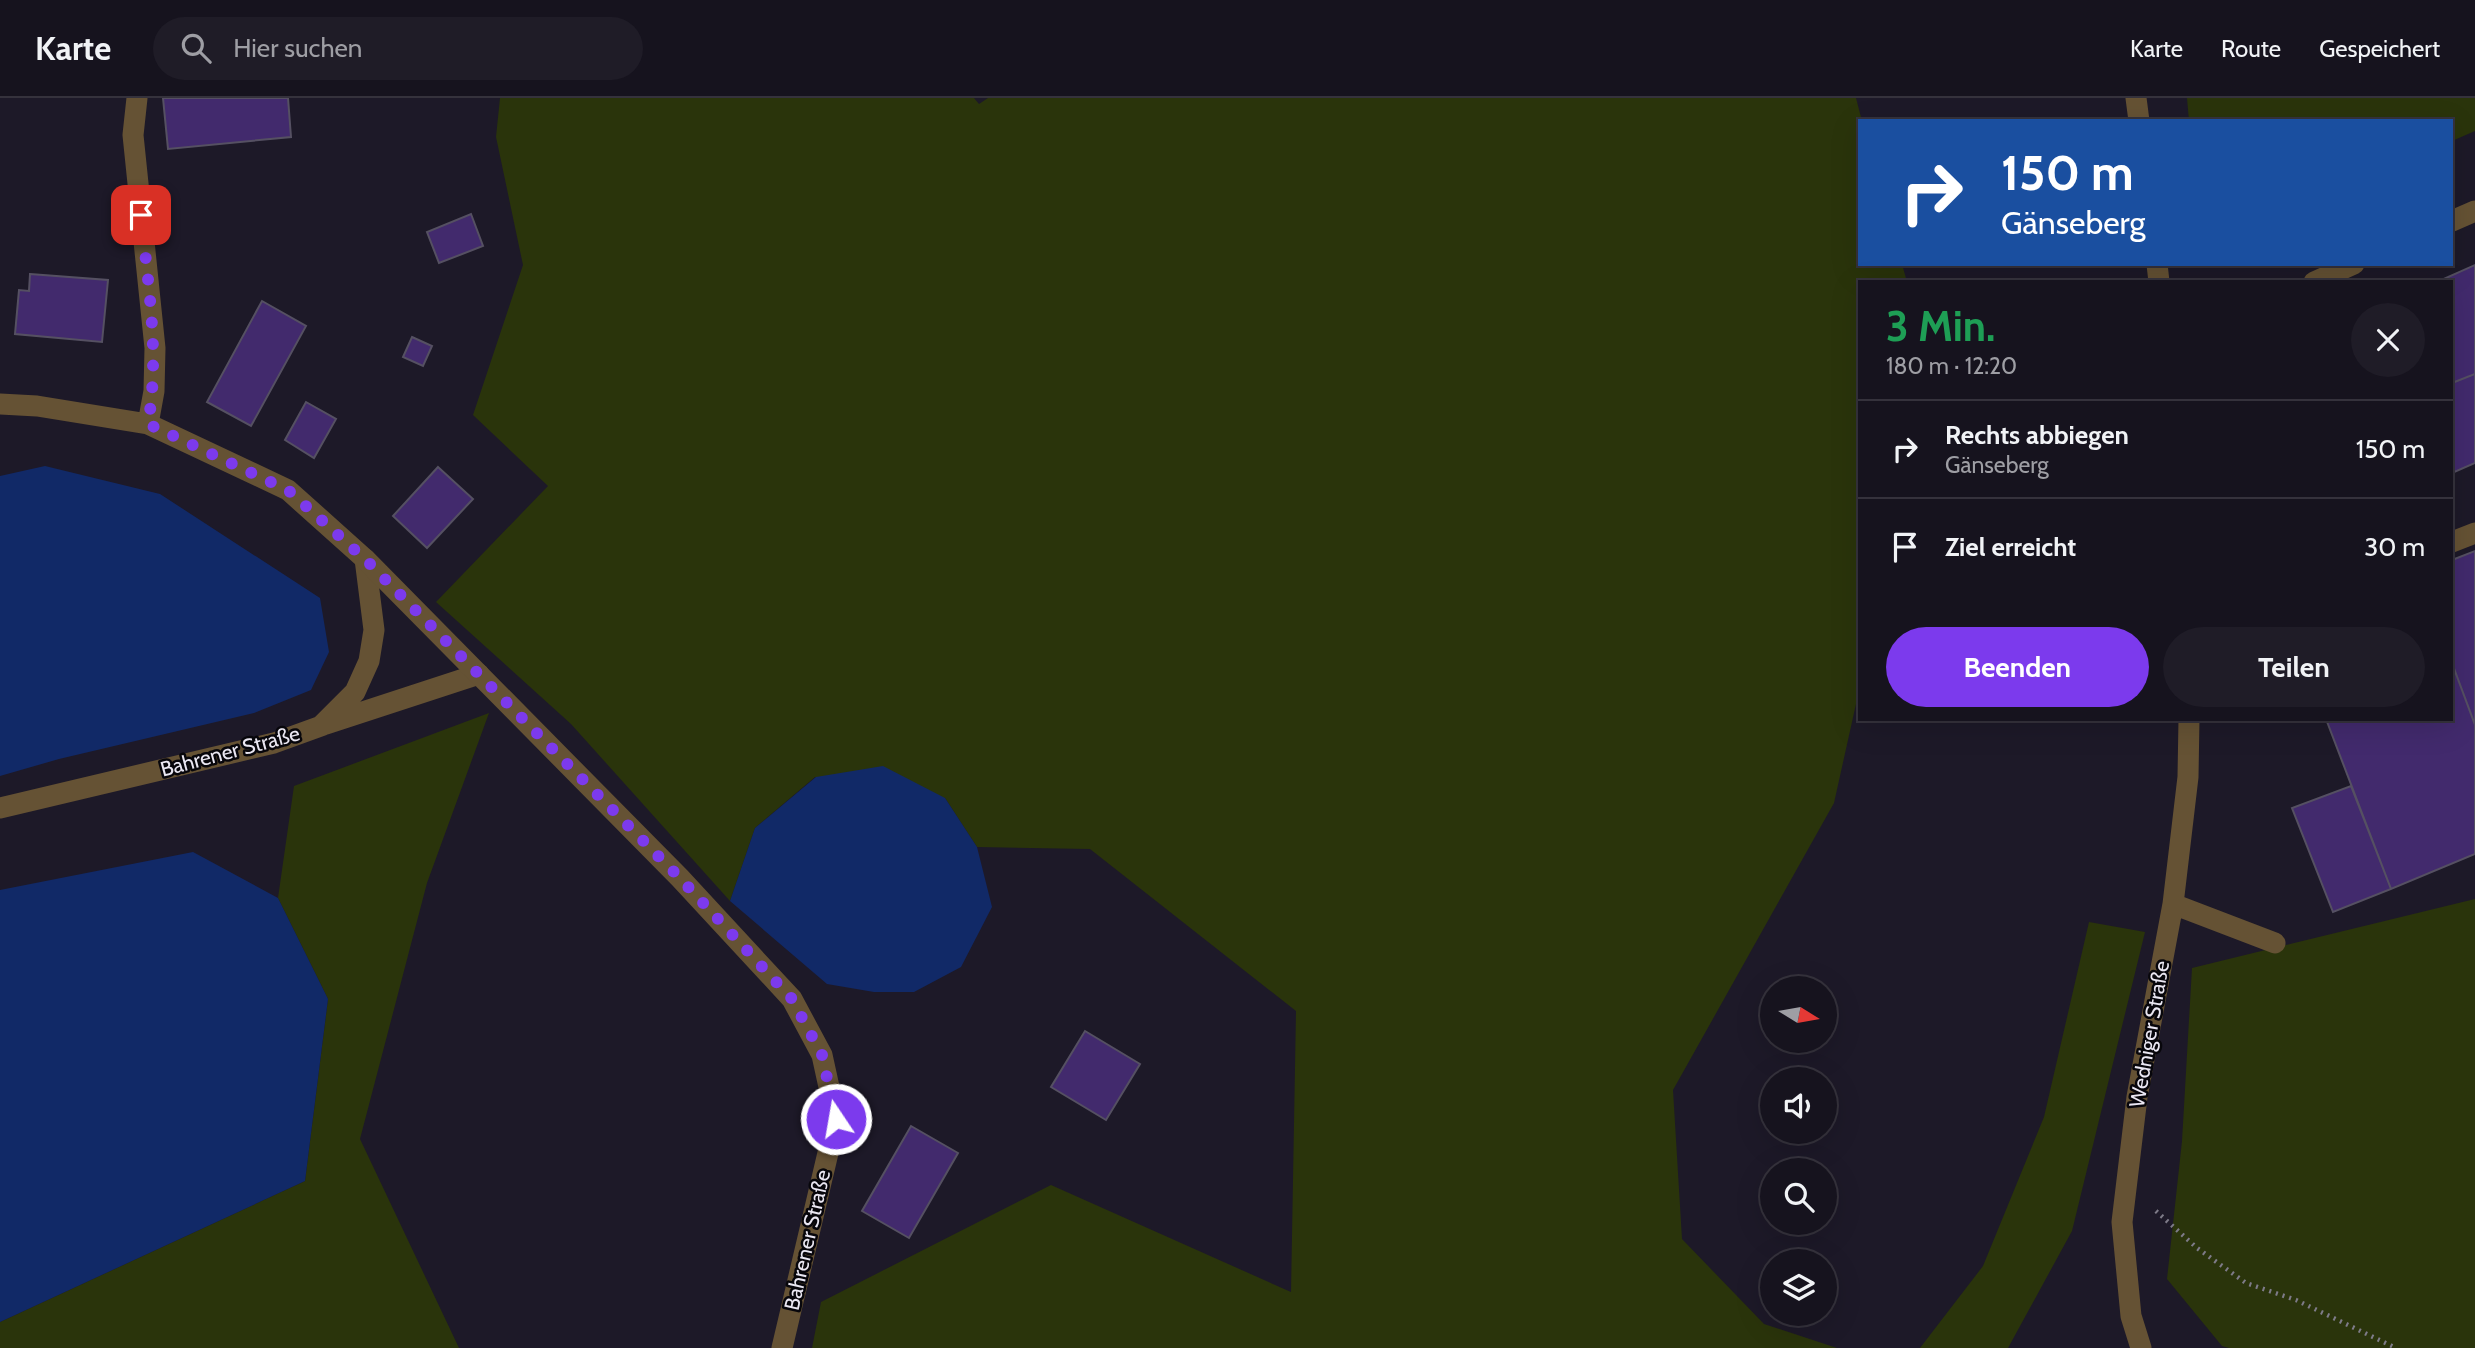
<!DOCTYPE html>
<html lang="de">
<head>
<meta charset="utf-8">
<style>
	:root { --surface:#16131e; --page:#1f1c27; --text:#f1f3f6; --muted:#9e9ea4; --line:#35323c; --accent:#7c3aed }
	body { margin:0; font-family:Cabin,sans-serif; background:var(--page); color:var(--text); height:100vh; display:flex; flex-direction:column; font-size:26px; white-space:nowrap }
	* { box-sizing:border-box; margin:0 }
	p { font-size:23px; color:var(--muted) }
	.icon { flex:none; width:38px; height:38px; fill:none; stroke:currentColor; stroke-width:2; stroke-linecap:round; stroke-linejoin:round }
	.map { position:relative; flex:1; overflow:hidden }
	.side { position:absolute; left:1858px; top:182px; width:595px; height:441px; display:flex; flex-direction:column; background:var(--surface); border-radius:0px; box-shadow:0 7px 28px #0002,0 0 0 2px var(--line) }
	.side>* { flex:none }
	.top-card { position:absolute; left:1858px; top:21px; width:595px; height:147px; border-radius:0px; box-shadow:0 7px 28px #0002,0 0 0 2px var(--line); background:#1a4fa0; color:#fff; overflow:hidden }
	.needle { width:46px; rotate:101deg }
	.fabs { position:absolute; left:1760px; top:878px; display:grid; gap:14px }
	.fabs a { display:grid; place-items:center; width:77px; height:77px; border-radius:50%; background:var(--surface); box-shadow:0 7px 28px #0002,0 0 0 2px var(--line); font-size:35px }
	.pin { position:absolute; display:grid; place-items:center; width:60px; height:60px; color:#fff; margin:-30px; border-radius:14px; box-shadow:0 4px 10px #0006 }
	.me { position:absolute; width:77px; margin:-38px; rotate:348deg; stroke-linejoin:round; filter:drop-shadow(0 0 5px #0008) }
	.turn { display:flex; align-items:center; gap:24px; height:147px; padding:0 28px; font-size:32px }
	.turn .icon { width:91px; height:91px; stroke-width:2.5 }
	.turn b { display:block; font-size:49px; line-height:60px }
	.round { display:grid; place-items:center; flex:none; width:74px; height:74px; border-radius:37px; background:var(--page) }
	.headline { display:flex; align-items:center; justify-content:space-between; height:119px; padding:0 28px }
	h1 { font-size:42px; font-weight:700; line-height:52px; color:#1e9e55 }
	.primary-button { display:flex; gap:14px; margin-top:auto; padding:14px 28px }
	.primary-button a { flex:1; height:80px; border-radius:42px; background:var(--accent); color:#fff; font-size:28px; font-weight:700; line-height:80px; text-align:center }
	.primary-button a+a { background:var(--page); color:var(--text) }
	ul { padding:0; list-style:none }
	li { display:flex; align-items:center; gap:21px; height:98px; padding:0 28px; border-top:2px solid var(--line) }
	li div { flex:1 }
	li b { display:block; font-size:26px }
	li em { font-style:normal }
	header { display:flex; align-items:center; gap:42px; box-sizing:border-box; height:98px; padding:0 35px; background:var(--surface); border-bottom:2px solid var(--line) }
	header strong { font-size:33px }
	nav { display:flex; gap:38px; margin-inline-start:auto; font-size:24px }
	.search { width:490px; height:63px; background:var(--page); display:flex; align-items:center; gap:18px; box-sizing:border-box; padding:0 24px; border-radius:38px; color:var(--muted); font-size:26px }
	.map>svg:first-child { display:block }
</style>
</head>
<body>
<header>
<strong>Karte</strong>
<div class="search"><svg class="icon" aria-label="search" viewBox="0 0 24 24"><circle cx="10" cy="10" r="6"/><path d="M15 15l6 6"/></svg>Hier suchen</div>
<nav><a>Karte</a><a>Route</a><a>Gespeichert</a></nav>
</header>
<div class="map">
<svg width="2475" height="1250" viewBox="0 0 2475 1250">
	<rect width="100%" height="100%" fill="#1d1928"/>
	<path fill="#2a340b" d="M500 0H974L979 6 988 0H1856L1862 23H1860V166H1902L1907 184H1860V588L1834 705 1673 992 1682 1141 1764 1226 1837 1250H812L821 1204 1051 1087 1291 1194 1296 913 1090 751 977 749 945 700 815 679 755 730 730 803 571 626 436 504 548 388 473 317 523 167 496 39Z
		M2187 0H2475V33L2452 43V23H2189Z
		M489 615 427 785 360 1041 459 1250H0V1224L305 1083 328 901 278 800 294 688Z
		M2475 801V1250H2229L2222 1248 2167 1181 2182 1043 2192 870Z
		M2089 824 2145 834 2072 1133 2008 1250H1920L1983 1168 2044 1019Z"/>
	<path fill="#112967" d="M45 368 160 396 320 500 329 554 311 592 254 615 59 661 0 678V378Z
		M883 668 945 700 977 749 992 809 961 869 914 894H874L827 886 730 803 755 730 816 679Z
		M193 754 278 800 328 901 305 1083 0 1224V792Z"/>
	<path fill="#422a6d" stroke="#555062" stroke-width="2" d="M163 0H288L291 39 168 51Z
		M471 116 483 148 439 165 427 134Z
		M2475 167V276L2452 285V184H2437Z
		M30 176 108 182 102 244 15 236 19 192 29 193Z
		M262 203 306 228 251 328 207 304Z
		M412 239 432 248 423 268 403 259Z
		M2475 276V365L2452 375V285Z
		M306 304 336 321 314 360 285 342Z
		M438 369 473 401 427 450 393 418Z
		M2475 453V627L2452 565V462Z
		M2452 565 2475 627V756L2391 791 2326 621H2452Z
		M2351 688 2391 791 2333 814 2292 710Z
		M1085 933 1140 966 1106 1022 1051 989Z
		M911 1028 958 1055 909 1140 862 1113Z"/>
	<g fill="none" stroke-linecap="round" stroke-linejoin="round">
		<path stroke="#7e7b88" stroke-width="4.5" stroke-dasharray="2 5" stroke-linecap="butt" d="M2156 1113 2197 1150 2246 1185 2296 1202 2396 1250"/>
		<path stroke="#655234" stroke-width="21" d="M2452 123 2475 113
			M2314 184 2354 166
			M2452 444 2475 435
			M326 626 479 576
			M0 710 274 645 321 628 355 594 369 563 374 532 365 461"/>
		<path stroke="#655234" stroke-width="21" d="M137 0 133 37 155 250 154 293 148 326
			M2136 0 2139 23
			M2157 166 2159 184
			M0 306 37 308 148 326 288 392 365 461 680 780 792 901 822 957 836 1021 782 1250
			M2173 806 2275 845
			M2141 1250 2131 1218 2122 1124 2137 999 2173 806 2188 679 2189 621"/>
	</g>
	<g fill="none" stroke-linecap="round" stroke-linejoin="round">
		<path stroke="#7c3aed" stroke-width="12" stroke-dasharray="0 21.6" d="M141 117C148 187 160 256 148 326L288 392 365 461 680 780 792 901 822 957 836 1021"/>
	</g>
	<g text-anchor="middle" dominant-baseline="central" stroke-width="5" stroke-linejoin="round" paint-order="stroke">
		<g font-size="21" fill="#eae7f2" stroke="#07060b">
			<text transform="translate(230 653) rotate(-15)">Bahrener Straße</text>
			<text transform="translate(2149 936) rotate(-80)">Wedniger Straße</text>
			<text transform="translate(807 1142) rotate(-77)">Bahrener Straße</text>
		</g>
	</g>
</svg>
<div class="fabs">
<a><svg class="needle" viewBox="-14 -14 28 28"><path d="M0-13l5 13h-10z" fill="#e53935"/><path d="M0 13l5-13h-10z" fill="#9e9ea4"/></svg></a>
<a><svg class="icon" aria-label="sound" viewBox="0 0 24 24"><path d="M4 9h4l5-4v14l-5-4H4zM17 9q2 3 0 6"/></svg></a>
<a><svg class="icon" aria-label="search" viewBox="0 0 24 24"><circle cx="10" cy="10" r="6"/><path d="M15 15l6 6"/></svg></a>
<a><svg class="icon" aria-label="layers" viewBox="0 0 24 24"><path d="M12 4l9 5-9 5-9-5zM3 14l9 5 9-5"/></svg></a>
</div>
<div class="pin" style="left:141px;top:117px;background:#d93025"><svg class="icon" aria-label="arrive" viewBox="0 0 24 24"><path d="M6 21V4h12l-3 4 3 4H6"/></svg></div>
<svg class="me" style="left:836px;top:1021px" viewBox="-20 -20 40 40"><circle r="17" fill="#7c3aed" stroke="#fff" stroke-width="3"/><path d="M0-11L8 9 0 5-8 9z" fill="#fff"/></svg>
<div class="top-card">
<div class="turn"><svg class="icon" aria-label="right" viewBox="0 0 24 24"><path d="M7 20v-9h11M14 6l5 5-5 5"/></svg><div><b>150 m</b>Gänseberg</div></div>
</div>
<section class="side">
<div class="headline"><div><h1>3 Min.</h1><p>180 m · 12:20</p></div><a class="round"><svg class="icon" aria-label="close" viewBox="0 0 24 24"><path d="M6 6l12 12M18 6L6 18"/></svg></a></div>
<ul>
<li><svg class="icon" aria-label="right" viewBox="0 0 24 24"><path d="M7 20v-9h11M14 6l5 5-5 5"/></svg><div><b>Rechts abbiegen</b><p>Gänseberg</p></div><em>150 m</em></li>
<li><svg class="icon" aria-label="arrive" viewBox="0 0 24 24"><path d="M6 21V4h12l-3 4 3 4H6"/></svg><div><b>Ziel erreicht</b></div><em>30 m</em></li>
</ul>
<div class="primary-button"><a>Beenden</a><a>Teilen</a></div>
</section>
</div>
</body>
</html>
